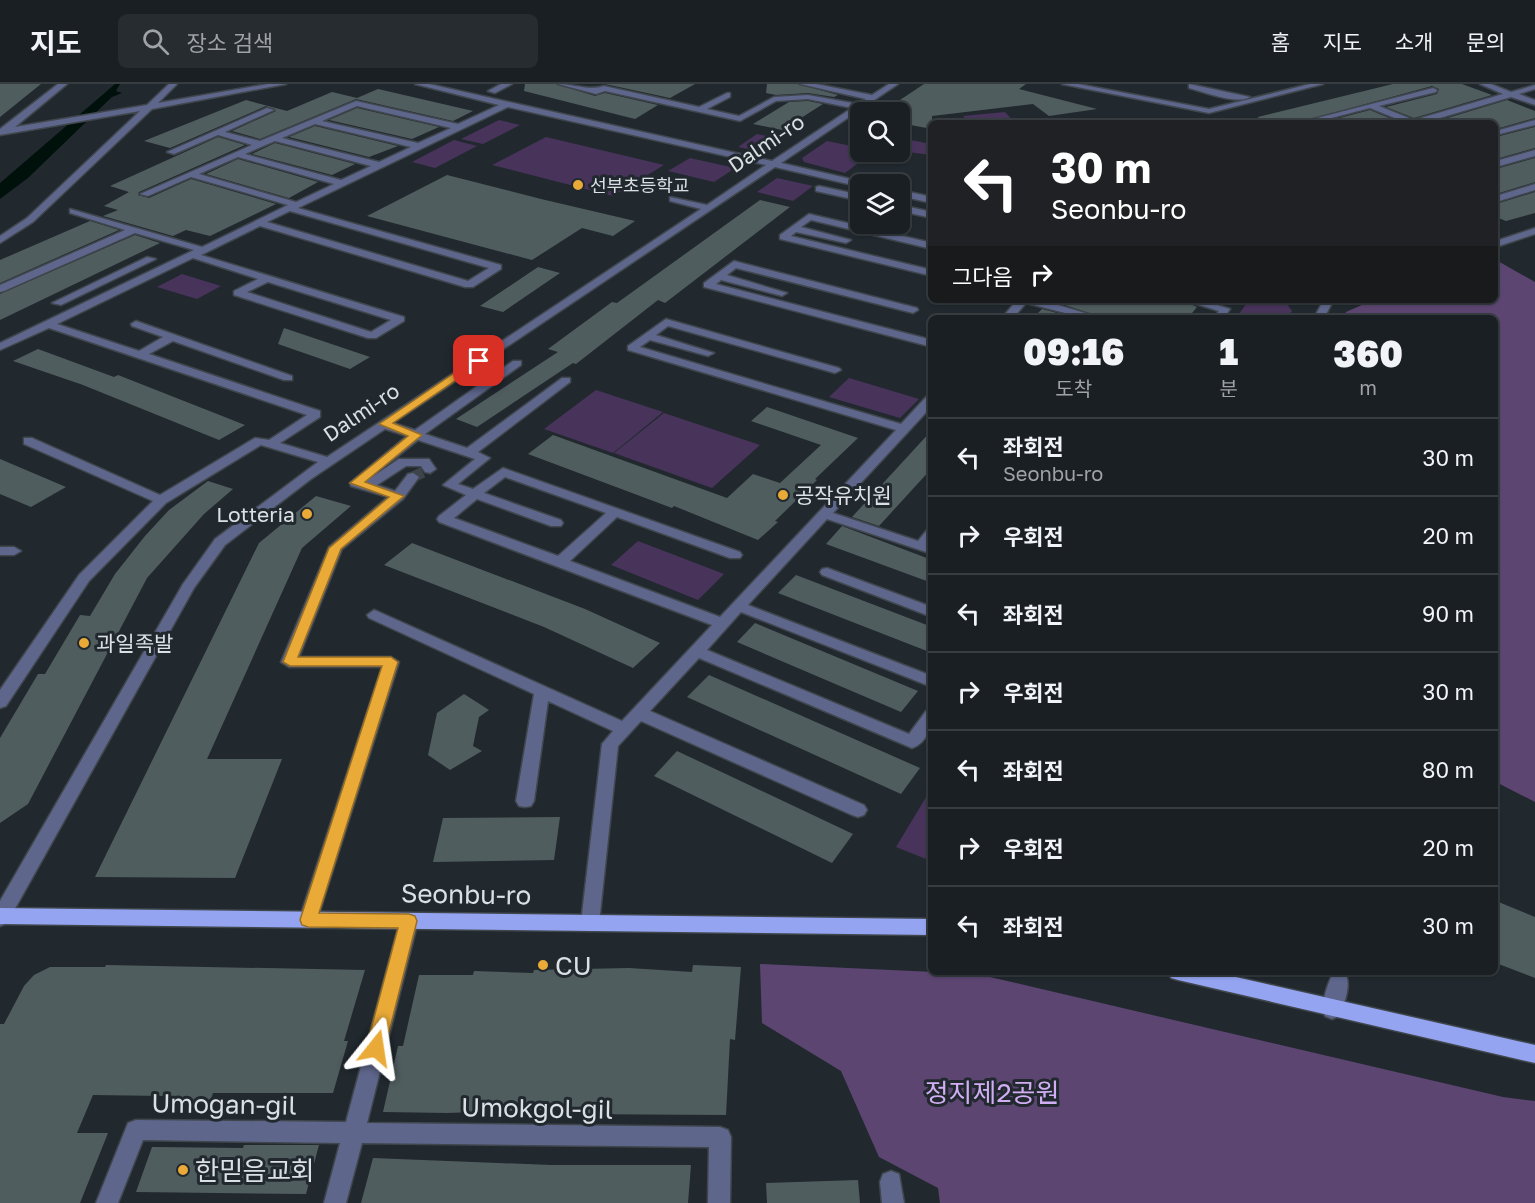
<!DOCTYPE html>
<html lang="ko">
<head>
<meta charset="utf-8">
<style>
	:root { --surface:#191f23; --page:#262c30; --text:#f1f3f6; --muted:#9fa2a6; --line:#373d41 }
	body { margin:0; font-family:"Golos Text","Noto Sans KR",sans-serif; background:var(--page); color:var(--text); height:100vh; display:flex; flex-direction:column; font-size:22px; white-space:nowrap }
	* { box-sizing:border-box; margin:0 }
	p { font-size:20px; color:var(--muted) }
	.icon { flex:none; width:33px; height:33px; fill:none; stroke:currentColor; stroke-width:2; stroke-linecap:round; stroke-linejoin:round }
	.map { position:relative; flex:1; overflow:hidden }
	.panel { position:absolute; left:928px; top:231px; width:570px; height:660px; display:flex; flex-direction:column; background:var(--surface); border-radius:9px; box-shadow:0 2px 4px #0004,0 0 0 2px var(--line) }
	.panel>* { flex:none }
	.guide { position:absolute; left:928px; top:36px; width:570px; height:183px; border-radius:9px; box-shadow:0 2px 4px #0004,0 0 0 2px var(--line); background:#202124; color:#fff; overflow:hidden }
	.fabs { position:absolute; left:850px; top:18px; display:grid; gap:12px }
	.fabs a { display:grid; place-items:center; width:60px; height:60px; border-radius:9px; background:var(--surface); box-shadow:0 2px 4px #0004,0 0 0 2px var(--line); font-size:30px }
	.pin { position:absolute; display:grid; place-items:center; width:51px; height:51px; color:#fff; margin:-26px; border-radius:12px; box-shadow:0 3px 9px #0006 }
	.me { position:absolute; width:66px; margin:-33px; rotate:15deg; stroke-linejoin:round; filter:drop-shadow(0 0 4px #0008) }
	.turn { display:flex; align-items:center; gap:21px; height:126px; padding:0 24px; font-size:27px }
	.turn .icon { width:78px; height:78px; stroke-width:2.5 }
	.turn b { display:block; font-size:42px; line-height:51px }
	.then { display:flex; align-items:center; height:57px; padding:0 24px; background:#0003; gap:12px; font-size:22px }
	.eta { display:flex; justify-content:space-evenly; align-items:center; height:102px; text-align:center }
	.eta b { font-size:36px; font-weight:800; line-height:42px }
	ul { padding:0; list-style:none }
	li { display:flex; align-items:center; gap:18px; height:78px; padding:0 24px; border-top:2px solid var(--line) }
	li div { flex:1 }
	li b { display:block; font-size:22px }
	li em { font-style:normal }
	header { display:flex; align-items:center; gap:36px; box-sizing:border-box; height:84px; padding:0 30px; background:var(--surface); border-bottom:2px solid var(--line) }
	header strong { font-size:28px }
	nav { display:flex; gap:33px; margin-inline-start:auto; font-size:21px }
	.search { width:420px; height:54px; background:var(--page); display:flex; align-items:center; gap:15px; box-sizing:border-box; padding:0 21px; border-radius:9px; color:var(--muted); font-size:22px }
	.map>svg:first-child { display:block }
</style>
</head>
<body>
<header>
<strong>지도</strong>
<div class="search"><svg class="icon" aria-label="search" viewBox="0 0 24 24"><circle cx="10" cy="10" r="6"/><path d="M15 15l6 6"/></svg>장소 검색</div>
<nav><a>홈</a><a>지도</a><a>소개</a><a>문의</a></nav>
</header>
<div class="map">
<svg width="1535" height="1119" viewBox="0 0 1535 1119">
	<rect width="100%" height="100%" fill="#21292f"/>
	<path fill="#48335b" d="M1005 28 1015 39H970L963 32Z
		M499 36 520 41 483 60 461 55Z
		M757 50 781 55 763 68 738 63Z
		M546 53 664 81 613 112 492 81Z
		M900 54 931 60V71L900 67Z
		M454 56 477 62 435 84 412 78Z
		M827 57 861 64V68H873L845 89 804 78 802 74Z
		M690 74 735 84 714 98 668 87Z
		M777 94 813 102 793 117 757 108Z
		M182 190 221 202 197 215 157 203Z
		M1249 216H1284L1292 227 1287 234H1254L1239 230Z
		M849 294 919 315 900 334 829 313Z
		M596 306 663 328 613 369 544 345Z
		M664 329 760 361 712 404 614 369Z
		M638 457 724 490 698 516 611 481Z
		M931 705V777L896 763Z"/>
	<path fill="#5c4671" d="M1496 176 1535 198V718L1496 698V234H1343L1346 228 1373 216H1496Z
		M760 880 977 890 1503 1013 1535 1017V1119H940L938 1104 879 1073 841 987 762 939Z"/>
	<path fill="#00110c" d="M115 0H120L116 7 122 9 112 13 28 94 0 115V99Z"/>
	<path fill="#505d5f" d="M0 0H41L0 33Z
		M525 0H556L595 12 605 9 658 21 635 35 524 7Z
		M605 0H695L670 14Z
		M767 0H798L838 11 834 13 808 9 776 11 766 9Z
		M924 0H1026L1019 5 1097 25 1049 32 1033 20 932 32V45L900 39V28H882Z
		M1393 0H1462L1492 11 1414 34 1386 23 1437 10 1439 5 1432 2 1296 39H1259L1258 33Z
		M378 5 473 27 453 37 356 15 260 55 232 47 276 27 266 22 170 64 144 57 246 16 287 27 332 8 357 14Z
		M1507 16 1535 27V34L1496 45V39H1431Z
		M808 17 823 20 782 46 753 40 789 18Z
		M357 24 439 43 412 55 329 36Z
		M1370 26 1401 39H1321Z
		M315 42 398 62 369 73 289 53Z
		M1535 43V64L1496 75V53Z
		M218 53 245 61 139 108 138 111 149 114 191 95 276 120 210 152 186 146 173 152 103 132 118 126 104 122 129 108 110 102Z
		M275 59 355 80 332 91 252 70Z
		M1535 74V98L1496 110V85Z
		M238 75 318 98 289 114 206 90Z
		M447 91 541 115 635 137 613 152 582 144 532 176 367 132Z
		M1535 108V129L1506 137 1496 133V120Z
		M760 116 790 123 665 219 658 216 576 280 573 279 477 343 456 335 558 268 548 265 612 218 617 219Z
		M90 137 119 146 0 199V176Z
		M135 151 160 159 0 236V210Z
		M538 183 560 189 503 228 480 222Z
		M1050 216H1129L1149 221V216H1181L1197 223 1188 234H1104Z
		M1042 225 1076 234H1033Z
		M284 244 370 273 350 285 278 260Z
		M38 265 114 293 118 291 245 341 219 356 83 301 13 277Z
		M767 323 858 354 815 395 817 396 775 437 778 438 758 456 674 422 672 424 528 370 553 351 727 414 753 390 780 399 821 361 751 337Z
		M932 346V384L879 442 852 433Z
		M0 375 66 403 31 423 0 410Z
		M208 397 233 405 204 430 147 494 28 720 0 739V654L38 590H45L80 531 90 532 115 490 145 452 169 426Z
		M316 412 351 422 302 464 207 675H282L235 794 95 793 259 459Z
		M842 442 932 476V499L826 460Z
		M412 459 585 525 660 559 633 584 544 543 384 481Z
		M796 491 932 543V569L778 509Z
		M755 539 918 607 901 628 737 558Z
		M709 591 920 684 901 710 687 613Z
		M464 610 489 626 479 633 473 662 482 667 450 686 428 671 437 629Z
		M677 667 853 750 832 779 654 692Z
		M560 733 554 776 433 778 443 734Z
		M1496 817 1535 833V894L1496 879Z
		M106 881 365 886 344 957H348L333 1009H213L210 1018 163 1017 164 1012 93 1011 77 1049H108L80 1119H0V940H4L24 902 34 891 50 883H105Z
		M693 881 741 883 735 956 730 955 726 1031 564 1030 565 1025 447 1029 383 1028 398 962H403L419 891H473L474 887 533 889 534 886 629 884 692 888Z
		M244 1061H319L306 1110 136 1108 152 1063 243 1064Z
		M373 1074 551 1081H691L688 1119H361Z
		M858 1096 860 1119H767L766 1099Z"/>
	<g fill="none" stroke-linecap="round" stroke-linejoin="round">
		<path stroke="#3d444a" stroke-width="11" stroke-dasharray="11 6" stroke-linecap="butt" d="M413 393 430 385"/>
		<defs>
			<path id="minor" d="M58 0H67L15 43 147 21 169 0H177L158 19 268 0H286L152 25 33 138 0 159V152L27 134 140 27 0 51V45Z
				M415 0H429L772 77 852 24 808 15 776 17 740 37 605 7 596 10 558 0C574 0 589 7 604 2L699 23 727 9H730V13L707 25 739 32 774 13 808 11 858 20 866 15 800 0H816L872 11 889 0H898L781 79 864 98 865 100H861V103L775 83 393 339 415 346 513 277H521V281L425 350 467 364 562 294H570V298L478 368 490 374 458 400 473 405 503 384 740 468 742 471 740 474H730L617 433 570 477 720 533 896 346 628 266V262L666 235 839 284 841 286 835 289 668 242 656 251 714 269 708 272 650 256 640 263 901 340 928 311H932V322L833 429 918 457 927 446 932 445 930 461 932 470 827 435 748 521 932 592V603L741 528 707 566 909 650 926 627 932 625C932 640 928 659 912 664L699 574 650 627 864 721 867 726 864 731 858 733 852 731 641 637 618 662 599 839 597 844 590 847 583 844 581 839 602 660 613 647 548 617 534 717 531 722 525 723 519 722 516 717 534 610 369 534 367 531 374 526 379 528 622 637 712 541 439 438 437 435 439 432 466 411 443 401 475 375 418 356 369 395 399 375H429L436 385 430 389 425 388 421 382H406L377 401 395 407 408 390 413 389 419 393 403 415 342 465 299 573H391L399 578 317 836 315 841 308 844 301 841 299 836 382 583H289L281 578 329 463 388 413 351 402 350 399 407 352 385 345 311 395 225 461 194 504 7 839 0 842V817L183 500 215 455 318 378 261 361 166 419 89 497 6 622 0 624V606L79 491 153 417 24 360V354H32L160 411 255 354 269 356 307 331 49 244 0 266V259L194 166 135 149 4 207 0 208V201L125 146 70 129V125L202 163 288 121 191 93 148 112 140 110 252 61 218 51 174 70 167 68 267 24 274 26 225 48 260 57 356 17 458 40 499 21ZM357 22 451 44 418 59 322 37ZM508 23 766 81 707 121 670 113V117L701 125 327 373 280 359 320 333V327L149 270 173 257 284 296H292V292L136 237 131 240 132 242 163 253 139 267 57 240 193 174 258 195 234 207V211L368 254H376L404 237V233L201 171 260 142 465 203H473L501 185V181L298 124ZM315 40 411 63 379 78 282 54ZM275 57 371 82 341 96 245 70ZM238 73 334 100 296 118 199 90ZM290 127 489 184 468 197 267 138ZM268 198 391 236 371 248 247 208ZM505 393 606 429 558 472 454 434 477 415 551 442H561L563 439 561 436 484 409Z
				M501 0H512L495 9 488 7Z
				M1062 0H1078L1209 25 1310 0H1323L1209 29Z
				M1189 0 1250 13C1237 21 1204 8 1189 4Z
				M1480 0H1491L1511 8 1535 1V5L1519 10 1535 16V21L1511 13 1423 39H1407L1370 24 1312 39H1298L1433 4 1437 6 1436 8 1379 22 1414 36 1503 10Z
				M1535 36V41L1496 51V47Z
				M1535 66V72L1496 83V77Z
				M1535 100V106L1496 118V112Z
				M819 102 861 111V117L816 107V103Z
				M900 106 932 113V119L900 112Z
				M900 121 932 128V134L900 127Z
				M809 130 932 159V165L811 136 801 143 851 156 846 159 796 148 791 152 932 186V192L780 155V151Z
				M1535 144V150L1496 163V157Z
				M147 173 156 175 61 221 52 219Z
				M734 177 917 224 918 226 913 229 736 184 727 191 787 209 782 212 721 196 716 200 932 256V263L704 203V199Z
				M1017 216H1041L1102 234H1085L1026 219 1013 234H1002Z
				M1183 216H1201L1230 225 1224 234H1214L1219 227Z
				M1313 216H1351L1346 219H1332L1324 234H1314L1322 219Z
				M0 463H14L21 467 14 471H0Z
				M827 484 932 523V533L822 491 820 488 822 485Z
				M409 829 416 832 418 837 367 1039 720 1043 728 1046 731 1053 730 1119H708L709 1063 362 1059 346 1119H324L340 1059 143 1056 118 1119H96L128 1039 136 1036 346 1038 400 837 402 832Z
				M1339 889 1346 891C1351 902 1344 921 1339 932L1332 935 1325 932C1320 921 1327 902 1332 891Z
				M891 1087 899 1090 904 1119H882L880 1098 883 1090Z"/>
			<path id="major" d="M0 824 932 835V851L0 840Z
				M1168 888H1214L1535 961V979L1178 896 1171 894Z"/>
		</defs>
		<use href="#minor" stroke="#3f464c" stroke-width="3"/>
		<use href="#major" stroke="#3f464c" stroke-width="3"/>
		<use href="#minor" fill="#5e668c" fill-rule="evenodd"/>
		<use href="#major" fill="#94a4f1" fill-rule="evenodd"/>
	</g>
	<path fill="#eaaa38" stroke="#986e24" stroke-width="1.5" d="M475 275 484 277 393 339 422 351 365 398 404 412 341 465 298 573H391L398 578 319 829 409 830 415 832 417 837 385 964 382 969 376 972 369 969 366 964 398 844 308 843 302 841 300 836 382 582H290L283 578 329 464 389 413 350 399 408 352 379 340Z"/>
	<g fill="#eaaa38" stroke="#21292f" stroke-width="2">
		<circle cx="578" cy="101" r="6"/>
		<circle cx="783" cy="411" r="6"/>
		<circle cx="307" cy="430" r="6"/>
		<circle cx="84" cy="559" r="6"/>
		<circle cx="543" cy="881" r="6"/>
		<circle cx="183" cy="1086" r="6"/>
	</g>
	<g text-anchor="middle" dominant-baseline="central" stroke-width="6" stroke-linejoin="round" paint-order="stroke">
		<g font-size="18" fill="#dae0e4" stroke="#21292f" text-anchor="start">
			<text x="590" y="101">선부초등학교</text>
		</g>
		<g font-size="21" fill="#dae0e4" stroke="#21292f">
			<text transform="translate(766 59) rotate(-34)">Dalmi-ro</text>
			<text transform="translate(361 328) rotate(-34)">Dalmi-ro</text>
		</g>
		<g font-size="21" fill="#dae0e4" stroke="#21292f" text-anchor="start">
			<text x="795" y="411">공작유치원</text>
			<text x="295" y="430" text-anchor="end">Lotteria</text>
			<text x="96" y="559">과일족발</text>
		</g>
		<g font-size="26" fill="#dae0e4" stroke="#21292f">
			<text transform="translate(466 810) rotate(1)">Seonbu-ro</text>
			<text transform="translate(224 1020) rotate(1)">Umogan-gil</text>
			<text transform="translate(537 1024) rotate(1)">Umokgol-gil</text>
		</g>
		<g font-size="26" fill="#dae0e4" stroke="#21292f" text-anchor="start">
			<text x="555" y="881">CU</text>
			<text x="195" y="1086">한믿음교회</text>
		</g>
		<g font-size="26" fill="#d1aef4" stroke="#21292f">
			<text x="992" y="1008">정지제2공원</text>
		</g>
	</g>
</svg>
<div class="fabs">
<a><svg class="icon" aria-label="search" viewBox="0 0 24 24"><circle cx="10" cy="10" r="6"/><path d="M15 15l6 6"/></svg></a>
<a><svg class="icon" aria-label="layers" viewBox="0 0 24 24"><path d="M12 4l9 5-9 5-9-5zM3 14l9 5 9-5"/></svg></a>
</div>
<div class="pin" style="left:479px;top:277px;background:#d93025"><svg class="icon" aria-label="arrive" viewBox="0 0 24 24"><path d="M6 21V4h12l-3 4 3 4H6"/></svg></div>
<svg class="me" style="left:376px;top:964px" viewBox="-20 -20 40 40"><path d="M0-17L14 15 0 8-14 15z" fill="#eaaa38" stroke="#fff" stroke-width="4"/></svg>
<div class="guide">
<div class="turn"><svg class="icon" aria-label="left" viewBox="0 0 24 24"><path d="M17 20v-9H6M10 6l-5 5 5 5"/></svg><div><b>30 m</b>Seonbu-ro</div></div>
<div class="then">그다음<svg class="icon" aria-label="right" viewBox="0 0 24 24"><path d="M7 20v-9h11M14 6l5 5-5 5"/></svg></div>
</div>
<section class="panel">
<div class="eta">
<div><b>09:16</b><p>도착</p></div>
<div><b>1</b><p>분</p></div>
<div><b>360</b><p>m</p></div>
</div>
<ul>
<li><svg class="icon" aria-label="left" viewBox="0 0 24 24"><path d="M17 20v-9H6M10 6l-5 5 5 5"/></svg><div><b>좌회전</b><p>Seonbu-ro</p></div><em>30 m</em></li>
<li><svg class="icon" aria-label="right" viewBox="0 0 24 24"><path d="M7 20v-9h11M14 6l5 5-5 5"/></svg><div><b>우회전</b></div><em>20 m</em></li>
<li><svg class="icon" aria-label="left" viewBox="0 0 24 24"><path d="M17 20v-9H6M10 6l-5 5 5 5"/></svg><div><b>좌회전</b></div><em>90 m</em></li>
<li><svg class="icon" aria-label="right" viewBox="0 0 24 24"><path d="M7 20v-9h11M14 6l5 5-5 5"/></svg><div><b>우회전</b></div><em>30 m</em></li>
<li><svg class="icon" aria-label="left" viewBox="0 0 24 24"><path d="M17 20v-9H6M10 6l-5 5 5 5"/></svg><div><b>좌회전</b></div><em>80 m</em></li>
<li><svg class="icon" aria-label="right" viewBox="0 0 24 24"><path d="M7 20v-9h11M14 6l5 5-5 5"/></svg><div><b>우회전</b></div><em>20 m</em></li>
<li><svg class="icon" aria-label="left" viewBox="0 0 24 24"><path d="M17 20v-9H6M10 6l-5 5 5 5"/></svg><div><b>좌회전</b></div><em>30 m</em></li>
</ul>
</section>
</div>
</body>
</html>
